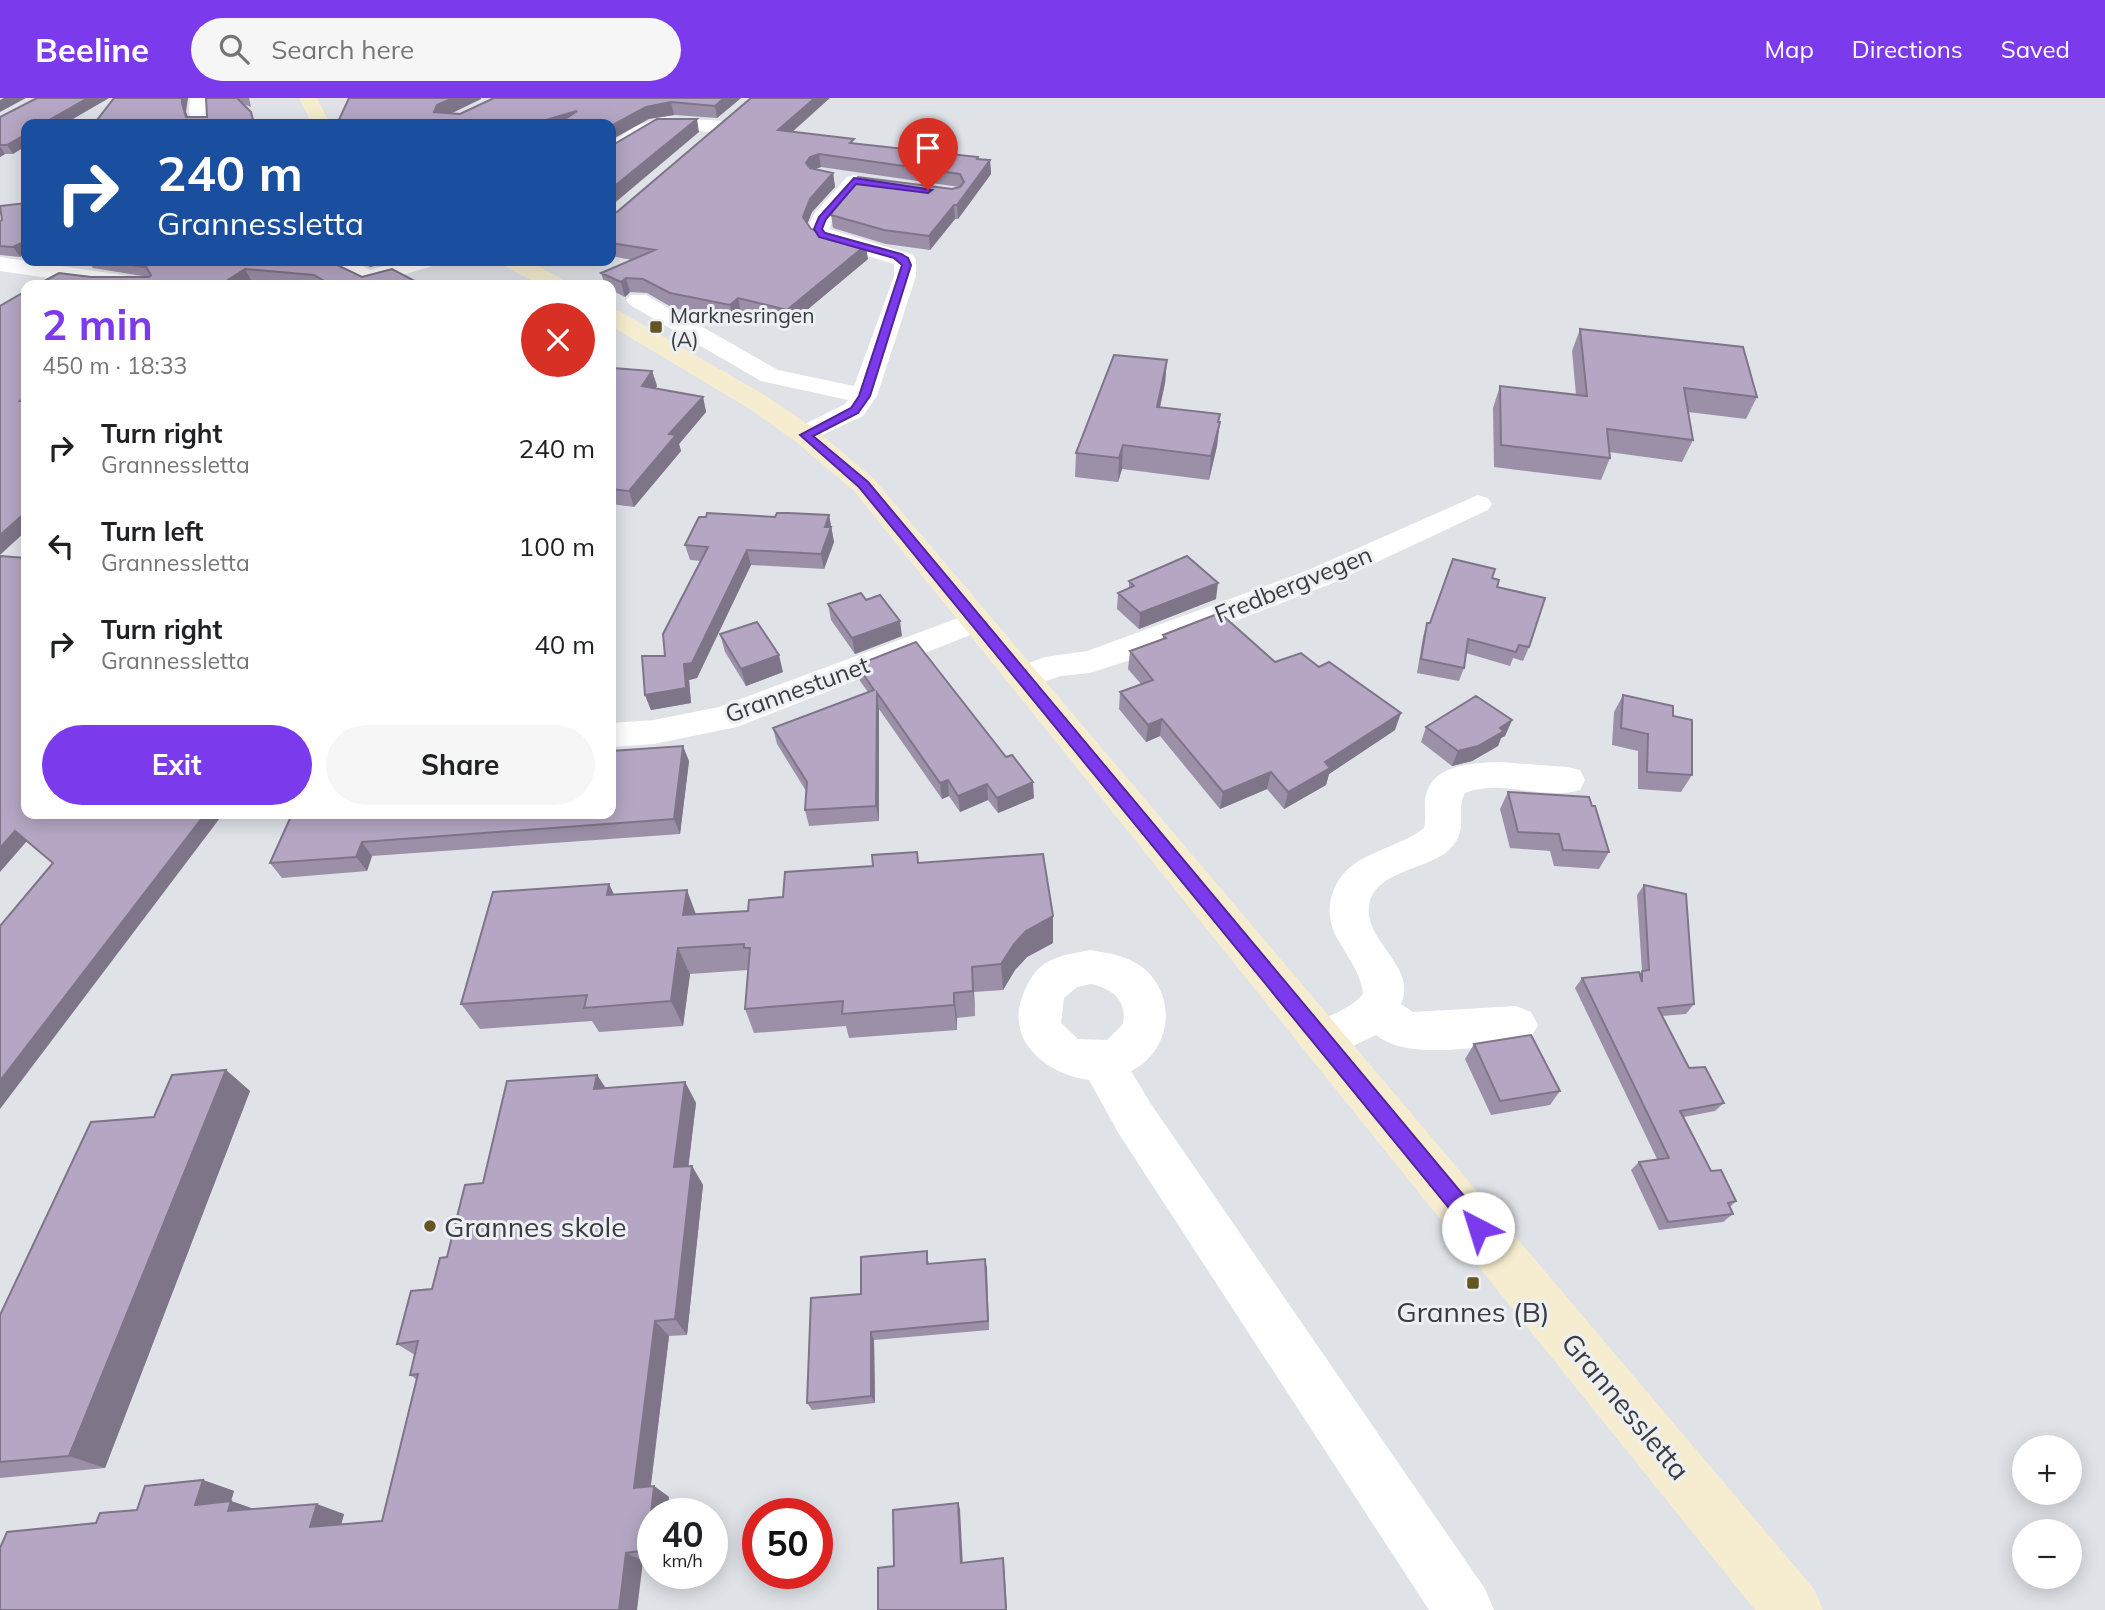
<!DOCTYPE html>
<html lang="en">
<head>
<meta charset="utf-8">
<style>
	:root { --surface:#fff; --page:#f6f6f6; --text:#202124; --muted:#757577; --accent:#7c3aed }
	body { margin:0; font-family:Mulish,sans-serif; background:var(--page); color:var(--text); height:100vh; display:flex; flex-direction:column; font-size:26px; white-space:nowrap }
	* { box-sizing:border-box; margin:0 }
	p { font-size:23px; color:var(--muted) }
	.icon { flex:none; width:38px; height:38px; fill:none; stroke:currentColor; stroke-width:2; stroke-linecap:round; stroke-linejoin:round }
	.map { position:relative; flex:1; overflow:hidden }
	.sheet { position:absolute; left:21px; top:182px; width:595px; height:539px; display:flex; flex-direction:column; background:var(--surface); border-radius:14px; box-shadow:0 4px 18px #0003 }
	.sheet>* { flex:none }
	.top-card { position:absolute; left:21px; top:21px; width:595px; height:147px; border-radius:14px; box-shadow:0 4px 18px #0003; background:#1a4fa0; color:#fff; overflow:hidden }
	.tools { position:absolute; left:2012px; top:1337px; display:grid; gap:14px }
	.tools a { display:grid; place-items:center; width:70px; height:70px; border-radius:50%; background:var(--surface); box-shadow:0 4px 18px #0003; font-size:35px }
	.speed { position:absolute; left:637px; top:1400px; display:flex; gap:14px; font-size:35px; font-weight:700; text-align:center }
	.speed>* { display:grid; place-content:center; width:91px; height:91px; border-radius:50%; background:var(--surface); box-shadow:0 4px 18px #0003; line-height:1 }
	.speed small { font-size:18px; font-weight:400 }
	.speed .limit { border:10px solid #d22; background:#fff; color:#111 }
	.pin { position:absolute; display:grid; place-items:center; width:60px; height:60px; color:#fff; margin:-72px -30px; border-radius:50% 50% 50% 0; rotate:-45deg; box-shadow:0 0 7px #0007 }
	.pin .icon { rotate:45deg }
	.me { position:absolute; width:77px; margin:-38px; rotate:320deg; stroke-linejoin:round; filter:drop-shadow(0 0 5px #0008) }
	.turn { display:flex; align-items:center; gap:24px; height:147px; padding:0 21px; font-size:32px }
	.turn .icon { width:91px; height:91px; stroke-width:2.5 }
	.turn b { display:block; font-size:49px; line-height:60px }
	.round { display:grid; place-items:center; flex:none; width:74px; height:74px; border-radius:37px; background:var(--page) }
	.head { display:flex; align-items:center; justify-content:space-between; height:119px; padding:0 21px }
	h1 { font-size:42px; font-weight:700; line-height:52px; color:var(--accent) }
	.action { display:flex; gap:14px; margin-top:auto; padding:14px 21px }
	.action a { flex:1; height:80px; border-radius:42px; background:var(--accent); color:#fff; font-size:28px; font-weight:700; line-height:80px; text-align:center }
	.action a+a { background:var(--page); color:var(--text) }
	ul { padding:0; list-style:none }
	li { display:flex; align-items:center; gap:21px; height:98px; padding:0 21px }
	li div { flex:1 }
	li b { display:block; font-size:26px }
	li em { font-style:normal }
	header { display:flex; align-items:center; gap:42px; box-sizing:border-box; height:98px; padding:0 35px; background:var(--accent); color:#fff }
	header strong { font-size:33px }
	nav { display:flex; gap:38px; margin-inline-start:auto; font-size:24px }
	.search { width:490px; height:63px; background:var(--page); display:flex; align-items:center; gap:18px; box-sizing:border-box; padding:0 24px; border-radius:38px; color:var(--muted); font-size:26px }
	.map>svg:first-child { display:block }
</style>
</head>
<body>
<header>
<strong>Beeline</strong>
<div class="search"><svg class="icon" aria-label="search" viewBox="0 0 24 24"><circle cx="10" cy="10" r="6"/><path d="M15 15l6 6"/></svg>Search here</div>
<nav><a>Map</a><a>Directions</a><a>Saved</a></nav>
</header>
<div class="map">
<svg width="2105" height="1512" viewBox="0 0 2105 1512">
	<rect width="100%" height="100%" fill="#dfe2e7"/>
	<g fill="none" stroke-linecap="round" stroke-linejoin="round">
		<path fill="#fff" fill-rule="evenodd" d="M190 0H208L210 26H192L189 14Z
			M663 19 723 23 732 29 723 35 664 30 611 60V45L634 29Z
			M854 77 861 79 864 83 832 122 829 131 913 157 916 162V178L877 298 863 318 805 345 795 343 791 337 795 331 845 306 848 302 761 283 630 207 626 202 630 197H646L778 272 854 288 894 178V166L814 142 807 131 814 116 847 79Z
			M0 159 143 180 151 182 155 187H98L0 173Z
			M326 163H353L370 172 402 163H436L433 168 368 187 329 168Z
			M1478 397 1488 400 1492 406 1488 412 1328 487 1152 555 1090 575 1061 578 1024 590 1012 587 1007 579 1012 571 1045 559 1087 553 1306 473Z
			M977 513 988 516 993 523 988 530 737 629 654 646 611 649V625L654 622 719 609Z
			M1500 664 1567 669 1580 672 1585 682 1580 692C1543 703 1501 680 1465 695 1455 713 1470 731 1450 751 1429 772 1374 772 1369 808 1364 844 1418 868 1401 906L1413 914 1516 908 1531 914 1538 927 1531 940 1516 946C1477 948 1408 963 1376 937L1323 962 1308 957 1301 943C1313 917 1345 918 1363 896 1361 873 1344 855 1334 834 1329 821 1328 811 1332 797 1346 753 1392 755 1424 730 1427 719 1423 708 1426 697 1433 666 1474 665 1500 664Z
			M1091 852C1108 855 1128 858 1142 869 1178 897 1172 953 1131 973L1151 1006 1485 1491 1494 1512H1429L1119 1036 1089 982C1044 976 1002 940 1025 892 1029 882 1035 873 1044 866 1058 857 1075 855 1091 852ZM1091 886C1113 891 1127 902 1123 926L1107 942 1078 941 1061 925 1064 900 1077 889Z"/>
		<path fill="#f6edd0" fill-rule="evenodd" d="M299 0H317L330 26H312Z
			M502 163H529L564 182 568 187H540L505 168Z
			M611 211 619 213 766 298 815 331 874 381 1814 1491 1823 1512H1755L854 393 795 343 748 310 611 228Z"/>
	</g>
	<path fill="#9c90a9" d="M37 0H109L64 26H26L13 56H5L0 59V19Z
		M206 0H249L251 9 243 6 255 23 94 26 186 14 188 19H207Z
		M741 0 717 20 674 17 611 26H337L481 1 451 15 460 16Z
		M793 34 855 46 990 62 991 76 958 121H955L930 152 886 146 833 130 831 117 959 89 821 69 815 71 833 75 835 89 812 114 807 126 811 131 868 161 789 227 741 214 733 221 673 210 647 195 630 194 625 199 611 192V187H605L601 175 632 162 611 158V115L617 114Z
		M0 123 20 159 0 157Z
		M88 163H329L362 179 415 187H314L251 182 242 187H37L91 179H149L93 170Z
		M358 163H371L374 168 370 169Z
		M1580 231 1757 299 1746 321 1688 314 1693 342 1682 364 1609 354 1610 360 1601 382 1494 369 1493 310 1500 288 1576 297 1572 253Z
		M1167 262 1165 285 1160 309 1219 324 1217 348 1209 382 1122 371 1118 384 1075 379 1076 355Z
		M611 273H652L657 288 655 291 703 299 706 314 679 346 681 353 634 409 611 406Z
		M829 417 834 444 824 471 751 467 697 580 689 582 691 605 651 612 645 597 665 558 701 463 690 462 685 447 775 419Z
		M1492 480 1529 549 1523 563 1513 560 1510 568 1466 555 1464 570 1459 583 1417 575 1423 539 1427 525H1430Z
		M1129 483 1216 501 1139 531 1117 511 1118 495 1129 490Z
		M866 502 902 538 855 556 831 522 828 506Z
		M720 536 783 574 746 588 725 554Z
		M1163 537 1275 564 1395 632 1329 676 1326 687 1284 711 1267 691 1220 711 1160 638 1146 644 1119 611 1120 594 1141 586 1128 571 1130 553 1163 541Z
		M857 567 1034 700 998 715 988 702 960 714 949 698 942 701 879 611V723L809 728 805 712 806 693 777 646 773 630 868 594 860 583Z
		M1623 597 1673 618 1692 677 1681 694 1638 691V653L1612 647 1614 614Z
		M1512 622 1505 638 1501 640 1498 648 1472 663 1452 668 1421 644 1426 629Z
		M689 663 680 736 372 758 367 773 282 780 270 765Z
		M1508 694 1609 754 1599 771 1554 768 1550 753 1510 750 1500 711Z
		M917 754 919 765 1053 845 1027 859 1015 872 1003 892 974 894 975 918 957 920V932L849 940 846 928 754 935 745 911 748 872 690 876 683 928 599 934 592 923 480 931 461 906 609 786 614 797 696 816 748 813 873 768Z
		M1644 787 1694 906 1686 916 1662 918 1689 970 1724 1005 1715 1013 1684 1019 1711 1073 1736 1103 1730 1109 1733 1116 1723 1124 1659 1132 1631 1072 1639 1064 1657 1061 1575 890 1582 880 1639 876 1642 873 1637 797Z
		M1474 946 1560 993 1550 1007 1491 1017 1465 961Z
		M226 972 250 993 105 1370 0 1380V1217L154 1019Z
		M597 977 606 990 685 984 696 1005 688 1068H692L703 1087 687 1237 669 1238 651 1388H654L669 1399 667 1416H653V1462L643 1463 96 1425 137 1412 203 1382 234 1393 231 1403 254 1411 344 1416 341 1426 382 1423 416 1281 410 1277 415 1257 397 1246 432 1191 483 1085Z
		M985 1161 989 1232 874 1242 875 1305 812 1312 807 1305 861 1196 929 1163V1166Z"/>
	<path fill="#7f7589" d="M4 0H26L0 14V2Z
		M88 0H109L64 26H42Z
		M182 0H188L186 14 190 26 186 19 182 5Z
		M453 0H481V1L442 20 434 14 437 7Z
		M724 0H741L717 20 715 8Z
		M815 0H830L780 45 778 32Z
		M671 4 674 17 649 21 611 42V28L646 9Z
		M577 13 580 26H532Z
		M697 21 699 34 611 108V91Z
		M26 36V48L13 56 7 47Z
		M0 48 5 56 0 59Z
		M819 56 821 69 812 72 806 65 810 59Z
		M990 62 991 76 958 121 957 107Z
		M833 75 835 89 812 114 805 132 803 119 810 101Z
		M954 107 955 121 930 152 929 138Z
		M26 143V156L20 159 13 149Z
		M866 147 868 161 789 227 787 212Z
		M367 163H371L374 168 370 169Z
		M245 171 251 182 242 187H220Z
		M626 180 630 194 625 199 621 184Z
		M413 182 415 187H400Z
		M738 200 741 214 733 221 730 207Z
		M1167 262 1165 285 1155 332 1157 309Z
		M652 273 657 288 646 303 642 288Z
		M703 299 706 314 679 346 681 353 634 409 629 393 669 336Z
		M1220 316 1217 336 1220 324 1217 348 1209 382 1211 358Z
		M1123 347 1122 371 1118 384 1119 360Z
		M26 414V433L0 457V437Z
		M829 417 834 444 824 471 821 456 825 429Z
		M747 452 751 467 697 580 689 582 691 605 651 612 645 597 684 566Z
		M1218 485 1216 501 1139 531 1140 515Z
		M900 523 902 538 855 556 852 540Z
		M779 557 783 574 746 588 741 571Z
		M877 595 879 611V723L876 708Z
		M1401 615 1395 632 1329 676 1326 687 1284 711 1288 694 1325 664Z
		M1162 621 1160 638 1146 644 1148 627Z
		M1512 622 1505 638 1501 640 1498 648 1472 663 1452 668 1458 653Z
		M683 648 689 663 680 736 674 721Z
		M1271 674 1267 691 1220 711 1223 694Z
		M948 682 949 698 942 701 940 685Z
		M1033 684 1034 700 998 715 997 700Z
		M987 686 988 702 960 714 958 698Z
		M205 716H223L0 1011V983Z
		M15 733 27 743 0 774V750Z
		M362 744 372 758 367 773 356 759Z
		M609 786 622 813 607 797Z
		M687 792 697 819 683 817Z
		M1053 818V845L1027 859 1015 872 1003 892 1001 866 1014 846 1026 833Z
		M678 850 690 876 683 928 671 903Z
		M972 869 974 894 975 918 973 893Z
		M954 895 957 920V932L954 907Z
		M226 972 250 993 105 1370 69 1358Z
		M597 977 610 998 594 991Z
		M685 984 696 1005 686 1089 674 1069Z
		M692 1068 703 1087 687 1237 675 1221Z
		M985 1161 987 1170 989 1232 988 1223Z
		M655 1223 669 1238 649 1400 634 1390Z
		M871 1234 874 1242 875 1305 871 1298Z
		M203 1382 234 1393 231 1403 262 1414 259 1423 195 1407Z
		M654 1388 669 1399 667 1416H653V1456L647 1452Z
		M958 1405 960 1411 963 1470 961 1465Z
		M317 1406 344 1416 338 1439 310 1429Z
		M626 1455 643 1463 637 1512H619Z
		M1003 1460 1004 1465 1007 1512H1006Z"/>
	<path fill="#b5a7c4" stroke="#7f7589" stroke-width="2" d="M37 0H88L42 26H26V36L7 47H0V19Z
		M114 0H182V5L186 19H207L206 0H237L251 14 254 26H94Z
		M349 0H453L437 7 434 14 460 16 494 0H724L715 8 671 4 646 9 611 28V26H558L577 13 532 26H337Z
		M751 0H815L778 32 854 41 850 45 978 59 977 61 990 62 957 107H954L929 138 884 132 831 117 833 110 858 79 952 91 960 89 964 84 960 76 819 56 810 59 806 65 810 70 833 75 810 101 803 119 811 131 866 147 787 212 738 200 730 207 670 195 643 181 626 180 621 184 601 175 655 152 611 145V115L617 114Z
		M657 21H697L611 91V48Z
		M26 105V143L13 149 0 148V123L2 122 0 108Z
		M105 163H329L362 179 392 171 413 182 400 187H331L314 177 245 171 220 187H37L59 175 91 179H149L151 177 146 169Z
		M26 193V299L20 303 26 304V414L0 437V208Z
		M1580 231 1743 249 1757 299 1684 290 1693 342 1607 331 1610 360 1501 347 1500 288 1587 298Z
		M1114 257 1167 262 1157 309 1220 316 1218 324H1220L1211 358 1123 347 1119 360 1076 355Z
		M613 270 652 273 642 288 703 299 669 336 676 337 629 393 611 391V273Z
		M707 415 775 419 777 415H788L829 417 825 429H831L821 456 747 452 692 565 684 566 686 590 645 597 642 558H665L663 536 708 449 685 447 699 419H706Z
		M0 458 26 460V716H205L0 983V828L53 765 15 733 0 750Z
		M1187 458 1218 485 1140 515 1118 495 1134 488 1129 483Z
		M1453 461 1495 471 1492 480 1499 482 1497 489 1545 500 1529 549 1519 547 1516 554 1468 541 1464 570 1421 561 1427 525H1430Z
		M861 495 866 502 880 497 900 523 852 540 828 506Z
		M1220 515 1275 564 1301 555 1319 569 1329 564 1401 615 1325 664 1330 670 1288 694 1271 674 1223 694 1162 621 1148 627 1120 594 1153 582 1130 553 1166 540 1163 537Z
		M757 524 779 557 741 571 720 536Z
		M916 544 1006 659 1012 657 1033 684 997 700 987 686 958 698 948 682 940 685 877 595 876 708 805 712 807 684 773 630 874 592 857 567Z
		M1623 597 1673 608V618L1692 622V677L1647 674 1648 636 1621 630Z
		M1476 598 1512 622 1500 630 1504 633 1478 648 1458 653 1426 629Z
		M683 648 674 721 362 744 356 759 270 765 292 716H611V653Z
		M1508 694 1589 699 1592 708H1595L1609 754 1563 752 1559 736 1518 734Z
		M917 754 918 765 1043 756 1053 818 1026 833 1014 846 1001 866 972 869 973 893 954 895V907L842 916 843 903 745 911 750 850H744V846L678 850 671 903 584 910 587 897 461 906 493 794 609 786 607 797 687 792 683 817 748 813 749 802 783 799 785 774 873 768 872 757Z
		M1644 787 1686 796 1694 906 1658 910 1689 970 1705 969 1724 1005 1680 1013 1711 1073 1721 1072 1736 1103 1728 1105 1733 1116 1668 1124 1639 1064 1669 1060 1582 880 1639 874 1642 884V873L1649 872Z
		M1531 937 1560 993 1500 1003 1474 946Z
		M226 972 69 1358 0 1364V1217L91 1024 154 1019 172 977Z
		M597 977 594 991 685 984 674 1069 692 1068 675 1221 655 1223 634 1390 654 1388 647 1452 626 1455 619 1512H0V1450L7 1434 96 1425 100 1415 137 1412 145 1388 203 1382 195 1407 231 1403 228 1413 317 1406 310 1429 382 1423 418 1276 410 1277 418 1243 397 1246 411 1193 432 1191 440 1160 447 1159 465 1087 483 1085 507 983Z
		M927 1153V1166L985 1161 988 1223 871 1234V1298L807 1305 811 1200 861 1196V1159Z
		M958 1405 961 1465 1003 1460 1006 1512H878V1470L894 1468 893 1412Z"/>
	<path fill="#7c3aed" stroke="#51269a" stroke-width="2" d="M854 80 932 92 928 95 856 86 826 121 822 131 825 135 901 156 908 160 911 167 870 298 858 315 813 338 868 384 1485 1123 1488 1130 1485 1137 1478 1140 1471 1137 859 389 800 337 851 310 859 298 902 167 894 160 819 139 814 131 819 119Z"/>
	<g fill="#645623" stroke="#eceff4" stroke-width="2.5">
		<rect x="649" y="222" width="14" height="14" rx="3.5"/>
		<circle cx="430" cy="1128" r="7"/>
		<rect x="1466" y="1178" width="14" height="14" rx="3.5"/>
	</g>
	<g text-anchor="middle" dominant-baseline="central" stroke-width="6" stroke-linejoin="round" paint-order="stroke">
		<g font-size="21" fill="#3b3c3e" stroke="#eceff4" text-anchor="start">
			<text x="670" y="217">Marknesringen<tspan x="670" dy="24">(A)</tspan></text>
		</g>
		<g font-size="24" fill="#3b3c3e" stroke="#eceff4">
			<text transform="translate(1293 486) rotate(-22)">Fredbergvegen</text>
			<text transform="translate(797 591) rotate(-20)">Grannestunet</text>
		</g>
		<g font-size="28" fill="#3b3c3e" stroke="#eceff4" text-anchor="start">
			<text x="444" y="1128">Grannes skole</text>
			<text x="1473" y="1213" text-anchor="middle">Grannes (B)</text>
		</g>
		<g font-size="28" fill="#3b3c3e" stroke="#eceff4">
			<text transform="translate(1626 1308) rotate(50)">Grannessletta</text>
		</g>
	</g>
</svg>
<div class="tools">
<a>+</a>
<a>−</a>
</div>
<div class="speed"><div>40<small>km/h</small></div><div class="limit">50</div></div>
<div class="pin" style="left:928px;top:92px;background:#d93025"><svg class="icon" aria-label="arrive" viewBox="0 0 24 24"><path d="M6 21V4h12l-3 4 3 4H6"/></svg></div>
<svg class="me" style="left:1478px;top:1130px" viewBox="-20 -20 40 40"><circle r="19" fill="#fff"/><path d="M0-13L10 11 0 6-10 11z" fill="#7c3aed"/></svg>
<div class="top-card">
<div class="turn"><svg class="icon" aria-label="right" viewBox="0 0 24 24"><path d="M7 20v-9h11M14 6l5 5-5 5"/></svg><div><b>240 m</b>Grannessletta</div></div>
</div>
<section class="sheet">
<div class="head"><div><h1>2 min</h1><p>450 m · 18:33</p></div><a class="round" style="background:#d93025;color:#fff"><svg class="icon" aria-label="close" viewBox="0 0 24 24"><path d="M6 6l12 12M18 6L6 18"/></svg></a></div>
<ul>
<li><svg class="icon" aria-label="right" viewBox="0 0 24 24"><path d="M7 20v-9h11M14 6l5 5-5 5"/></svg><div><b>Turn right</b><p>Grannessletta</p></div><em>240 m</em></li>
<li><svg class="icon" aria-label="left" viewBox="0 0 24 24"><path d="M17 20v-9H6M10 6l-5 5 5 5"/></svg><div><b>Turn left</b><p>Grannessletta</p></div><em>100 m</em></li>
<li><svg class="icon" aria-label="right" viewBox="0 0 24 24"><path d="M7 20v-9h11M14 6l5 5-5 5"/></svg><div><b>Turn right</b><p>Grannessletta</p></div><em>40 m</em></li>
</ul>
<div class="action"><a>Exit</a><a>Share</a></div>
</section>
</div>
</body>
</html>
